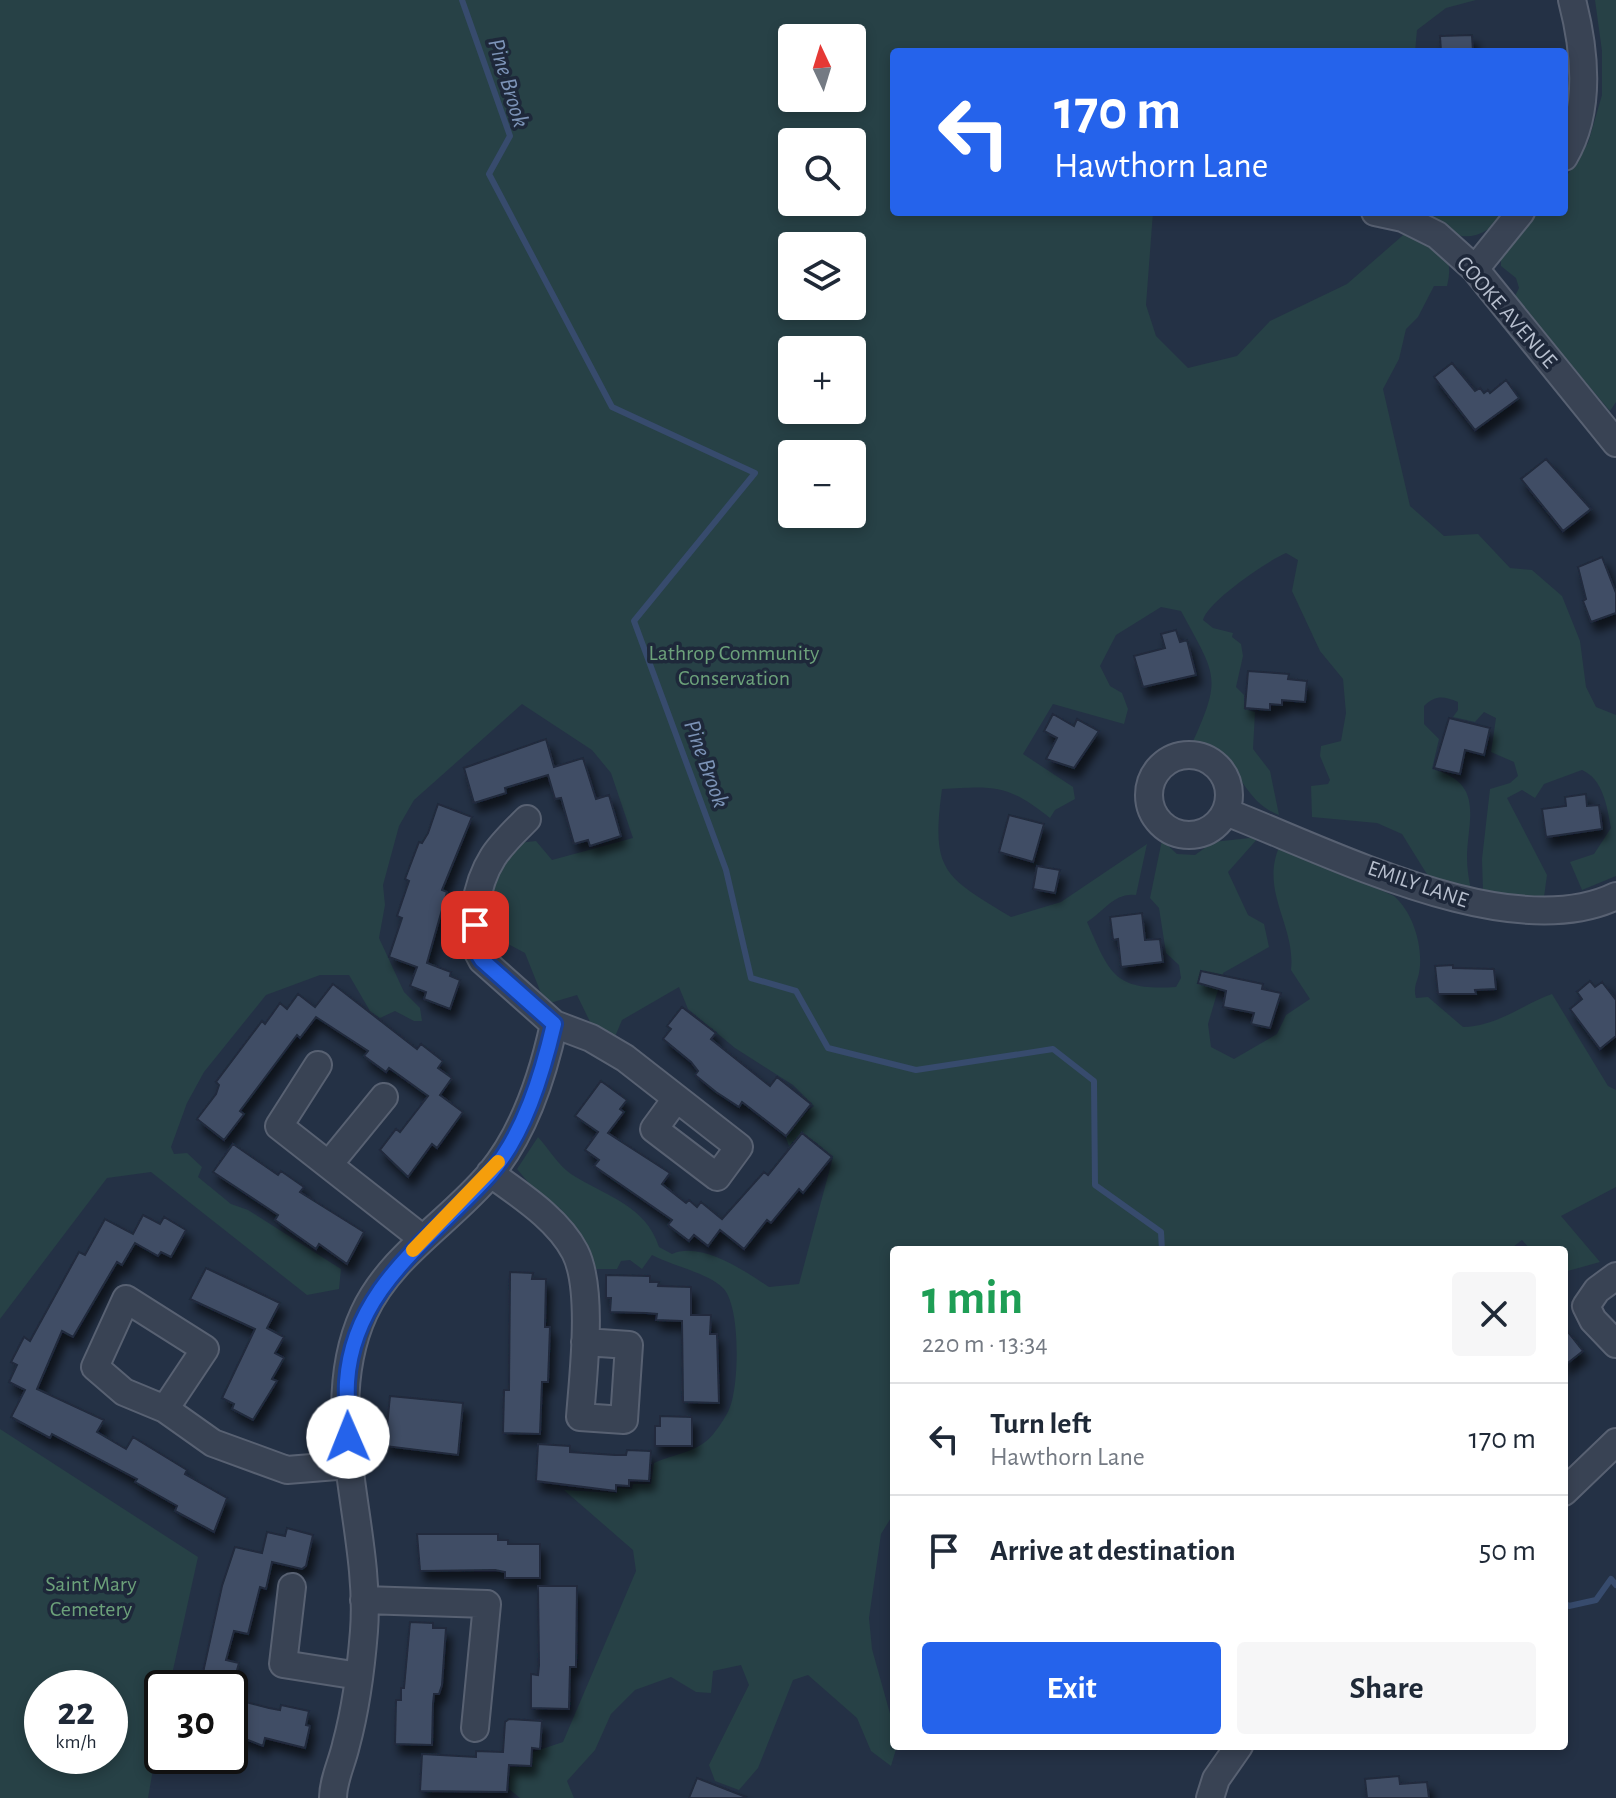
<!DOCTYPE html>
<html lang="en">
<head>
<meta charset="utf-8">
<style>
	:root { --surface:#fff; --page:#f6f6f7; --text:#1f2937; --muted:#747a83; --line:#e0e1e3; --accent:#2563eb }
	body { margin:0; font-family:"Alegreya Sans",sans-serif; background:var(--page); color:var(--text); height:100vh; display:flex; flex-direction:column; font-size:30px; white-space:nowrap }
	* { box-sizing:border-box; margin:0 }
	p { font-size:26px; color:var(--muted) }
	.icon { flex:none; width:44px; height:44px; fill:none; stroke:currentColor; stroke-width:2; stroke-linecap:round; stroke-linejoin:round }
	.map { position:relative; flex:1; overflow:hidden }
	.drawer { position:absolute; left:890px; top:1246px; width:678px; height:504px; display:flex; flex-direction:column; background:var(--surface); border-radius:8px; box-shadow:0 4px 12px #0003 }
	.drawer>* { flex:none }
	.top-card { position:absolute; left:890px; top:48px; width:678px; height:168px; border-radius:8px; box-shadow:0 4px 12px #0003; background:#2563eb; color:#fff; overflow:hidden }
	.needle { width:52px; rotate:356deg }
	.controls { position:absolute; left:778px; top:24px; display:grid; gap:16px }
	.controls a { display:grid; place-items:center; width:88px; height:88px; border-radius:8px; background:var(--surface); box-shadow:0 4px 12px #0003; font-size:40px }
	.speed { position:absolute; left:24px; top:1670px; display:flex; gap:16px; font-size:40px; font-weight:700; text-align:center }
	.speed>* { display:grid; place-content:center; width:104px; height:104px; border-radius:50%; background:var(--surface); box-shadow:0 4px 12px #0003; line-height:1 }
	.speed small { font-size:20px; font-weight:400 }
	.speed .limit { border:4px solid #111; border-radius:12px; background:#fff; color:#111 }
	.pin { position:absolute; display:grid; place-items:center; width:68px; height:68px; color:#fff; margin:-34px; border-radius:16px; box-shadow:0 4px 12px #0006 }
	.me { position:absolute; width:88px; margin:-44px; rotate:359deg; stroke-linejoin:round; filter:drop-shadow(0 0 6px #0008) }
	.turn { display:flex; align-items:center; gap:28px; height:168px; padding:0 32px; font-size:36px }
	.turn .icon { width:104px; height:104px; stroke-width:2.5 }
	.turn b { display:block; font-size:56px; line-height:68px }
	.round { display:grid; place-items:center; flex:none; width:84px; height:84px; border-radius:8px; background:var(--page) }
	.summary { display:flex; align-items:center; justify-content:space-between; height:136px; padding:0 32px }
	h1 { font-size:48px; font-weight:700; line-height:60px; color:#1e9e55 }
	.action { display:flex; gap:16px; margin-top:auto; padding:16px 32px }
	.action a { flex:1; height:92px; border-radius:8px; background:var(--accent); color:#fff; font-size:32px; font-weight:700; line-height:92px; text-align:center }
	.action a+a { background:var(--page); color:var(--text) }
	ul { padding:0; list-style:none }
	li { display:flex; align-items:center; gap:24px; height:112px; padding:0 32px; border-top:2px solid var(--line) }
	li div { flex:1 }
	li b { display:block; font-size:30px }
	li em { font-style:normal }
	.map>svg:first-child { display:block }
</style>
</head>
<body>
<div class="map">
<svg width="1616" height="1798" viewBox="0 0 1616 1798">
	<defs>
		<filter id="shadow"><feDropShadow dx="5" dy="9" stdDeviation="4" flood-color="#0009"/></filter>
	</defs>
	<rect width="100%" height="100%" fill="#243145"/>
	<path fill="#274146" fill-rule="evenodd" d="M0 0H1476L1446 8 1417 30 1415 52H894V212H1153L1146 305 1156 336 1188 368 1237 356 1270 321 1347 284 1409 230C1436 247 1456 250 1447 286H1434L1418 317 1406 329 1399 359 1383 389 1410 506 1444 536 1478 534 1510 568 1532 570 1562 596 1580 641 1586 687 1596 707 1616 715V876L1582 890 1570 862 1594 854 1611 828C1607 806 1603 779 1582 770L1544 784 1535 798 1522 790 1507 798 1547 875 1544 897 1483 892 1482 859 1490 789 1510 783 1518 776 1514 762 1491 752 1496 718 1484 712 1475 722 1453 717 1458 710V702C1443 696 1436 695 1424 706V724L1439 739 1432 769C1486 783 1467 821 1467 858 1467 869 1469 880 1471 890L1428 876 1402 834 1377 823 1312 817 1311 786 1328 784 1330 780 1320 756 1321 746 1341 741 1346 713 1343 679 1320 651 1292 591 1298 560 1286 553C1267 561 1207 602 1203 620L1213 628 1233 633 1232 637 1241 644 1243 656 1236 687 1244 695V709L1255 712 1253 749 1270 771 1279 815C1238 800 1242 753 1191 746 1223 676 1216 676 1181 611L1161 607 1116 635 1100 666 1110 686 1122 693 1128 709 1124 724 1053 704 1023 754 1073 787 1075 799 1055 810 1050 818C1007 784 995 786 942 789 931 871 943 876 1011 917L1061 902 1147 844 1136 895C1115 892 1104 911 1087 922 1110 974 1114 991 1176 987L1181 978 1179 965 1166 953 1159 908 1150 898 1162 840 1177 854 1195 855 1213 842 1259 837 1228 872 1248 915 1264 924 1269 947 1223 973 1208 1024 1211 1047 1234 1059 1277 1034 1286 1015 1310 999 1291 970C1296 925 1259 891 1280 845L1394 896C1413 912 1424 948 1419 973 1417 983 1413 987 1416 998L1428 997 1463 1027C1498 1026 1521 1005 1552 994L1608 1086 1616 1090V1187L1561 1216 1600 1262 1564 1272V1250H1531L1522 1240 1509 1250H894V1513L881 1534 869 1618 872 1649 894 1728V1746H897L891 1766 871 1751 857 1718 808 1675 793 1680 758 1768 739 1790 715 1781 709 1765 749 1685 741 1665 713 1671 711 1693 696 1692 671 1677 635 1690 611 1714 595 1750 567 1781 574 1798H520L509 1789 510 1767H532L533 1752 563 1742 636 1571 633 1550 564 1490 617 1493 618 1488 632 1489 633 1484H651L654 1463C669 1456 693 1452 705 1442 713 1437 727 1416 730 1407 739 1384 741 1306 723 1288 708 1273 673 1266 652 1255L642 1269 630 1260 621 1261 617 1269H589L559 1222 561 1209 543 1200 517 1169 538 1137C548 1148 559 1166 571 1174 605 1196 646 1205 659 1247L672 1254C701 1241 745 1271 769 1287L799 1284 833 1157 814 1141 811 1145 798 1136 789 1146 784 1133 814 1106 793 1085 735 1048 688 1009 679 987 622 1020 614 1039 592 1026 577 995 550 1003 541 993 525 953 487 933C483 891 495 877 518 843L536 841 552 860 633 838 611 773 592 750 522 704 414 800 399 826 383 885 385 905 379 938 404 992 420 1008 422 1021H414L395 1011 380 1018 370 1011 349 975H320L266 995 204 1072 187 1103 171 1147 174 1154 187 1153 202 1167 198 1177 231 1204 248 1210 341 1269 339 1289 307 1295 151 1172 107 1178 0 1319ZM792 38H852V98H792ZM792 142H852V202H792ZM792 246H852V306H792ZM792 350H852V410H792ZM792 454H852V514H792Z
		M1595 0H1616V402L1610 411 1514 298 1519 288 1516 278 1501 266V254L1538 212H1564V180L1588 143 1602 95V51Z
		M1413 212H1507C1471 252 1454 236 1413 212Z
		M0 1429 198 1557 169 1688H162V1718L148 1798H0ZM42 1688H110V1756H42Z"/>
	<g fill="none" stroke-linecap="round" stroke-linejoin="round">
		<path stroke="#374b6d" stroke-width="6" d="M462 0 510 136 489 174 612 407 755 473 634 621 726 870 751 978 796 991 828 1048 916 1070 1053 1049 1094 1081 1095 1185 1161 1232 1162 1250
			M1564 1603 1569 1606 1596 1600 1611 1579 1616 1585"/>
	</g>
	<path fill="#414e65" stroke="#202a3c" stroke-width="2" filter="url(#shadow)" d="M1472 35 1473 52H1441L1440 36Z
		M1452 363 1475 391 1480 388 1484 393 1488 390 1490 393 1506 380 1519 398 1475 430 1434 377Z
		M1546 459 1591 509 1563 531 1521 479Z
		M1602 557 1616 593V613L1591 622 1583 601 1586 599 1578 567Z
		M1176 630 1180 642 1187 640 1196 675 1143 687 1134 656 1165 648 1161 634Z
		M1248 671 1289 674 1288 679 1307 681 1305 702 1282 700V705L1270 704V710L1245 708Z
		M1053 714 1074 726 1077 719 1099 731 1074 768 1046 759 1057 738 1044 731Z
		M1449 718 1490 728 1484 755 1465 750 1460 774 1434 768Z
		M546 739 554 767 583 758 596 799 609 795 621 836 590 846 588 840 574 844 561 798 555 799 548 775 505 788 506 793 474 803 464 768Z
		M1586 794 1587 806 1599 805 1602 829 1546 837 1542 809 1566 806 1565 797Z
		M438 804 472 817 442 890 447 892 427 963 451 972 450 976 460 980 450 1009 424 999 426 992 410 986 417 967 389 957 402 918 397 916 409 881 405 879 419 842 422 843 428 833Z
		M1009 815 1044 824 1033 862 999 852Z
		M1037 866 1060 870 1055 893 1033 889Z
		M1142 913 1145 940 1160 939 1163 962 1121 967 1118 939 1113 940 1110 917Z
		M1453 965V968L1494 969 1496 989 1475 990 1476 994H1438L1435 966Z
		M1201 971 1263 984 1262 989 1281 993 1270 1028 1251 1024 1254 1013 1223 1007 1226 991 1198 983Z
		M1590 981 1595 987 1602 982 1616 1000V1036L1600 1049 1570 1009 1582 999 1577 992Z
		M333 984 417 1049 421 1044 443 1061 438 1068 452 1078 440 1095 463 1112 437 1148 432 1144 408 1177 380 1150 396 1129 400 1132 428 1096 389 1068 386 1072 364 1056 368 1051 316 1017 300 1038 297 1035 240 1111 244 1114 224 1140 197 1119 216 1094 219 1085 216 1082 262 1021 265 1024 280 1003 287 1009 298 994 315 1007Z
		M682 1007 716 1033 711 1039 770 1086 777 1077 811 1104 786 1136 742 1102 739 1107 716 1092 695 1075 698 1071 691 1062 663 1039 671 1029 667 1026Z
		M601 1081 627 1100 620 1109 624 1112 608 1133 670 1173 662 1184 686 1203 689 1200 697 1207 701 1202 722 1219 764 1172 768 1175 802 1133 832 1157 803 1193 799 1189 771 1223 767 1220 744 1249 720 1230 708 1246 694 1235 689 1241 668 1225 672 1220 594 1166 599 1160 585 1150 598 1132 575 1116Z
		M233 1144 278 1175 281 1171 304 1187 300 1192 364 1232 347 1264 319 1244 316 1249 275 1220 278 1215 213 1172Z
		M143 1215 160 1224 164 1217 186 1230 171 1257 161 1252 158 1256 135 1243 122 1265 117 1262 73 1337 62 1331 37 1389 104 1420 97 1432 126 1449 133 1437 187 1470 185 1474 227 1498 214 1532 175 1511 177 1506 135 1482 137 1479 52 1434 50 1438 11 1417 25 1390 9 1382 17 1365 11 1362 24 1337 30 1341 79 1252 85 1255 105 1219 133 1234Z
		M206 1268 280 1303 267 1328 284 1337 275 1353 284 1358 272 1379 277 1381 253 1420 232 1409 234 1404 222 1398 255 1329 190 1299Z
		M510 1272 533 1273 532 1279H546L545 1327H550L548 1382H542L540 1434 503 1433 504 1390H509Z
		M606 1275 650 1276V1282H659L658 1286 691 1287V1315H711L710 1334H717L719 1403 683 1402 682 1321 656 1320 657 1314 646 1313 610 1312 611 1298H606Z
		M1564 1327 1583 1351 1564 1366Z
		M390 1396 463 1403 458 1455 385 1446Z
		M660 1416 692 1417V1446H655V1426H660Z
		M538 1444 570 1446V1452L615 1455H626L627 1450 651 1451 649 1481 629 1480V1486L616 1485V1491L536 1481Z
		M287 1528 313 1535 306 1566 302 1569 272 1562 266 1589 260 1587 248 1634 234 1631 226 1660 239 1663 236 1674 242 1675 238 1688H209L210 1684 202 1682 204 1668 222 1586 235 1547 262 1553 267 1532 285 1536Z
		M417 1534H498V1540H508V1544H540V1578H505V1572L495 1570 420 1571Z
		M538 1586H577L576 1667H570L569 1709 531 1708V1674L538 1675 539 1665Z
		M410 1622 433 1623V1628H446L442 1685 439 1694H434L433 1704 432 1745 395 1744 396 1700H401V1688H404Z
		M230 1698 269 1708 280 1710 281 1705 309 1711 306 1725 310 1726 305 1748 265 1738 263 1746 230 1733Z
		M509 1719 542 1721 540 1749 532 1748 531 1766 509 1765 507 1792 420 1791 422 1754 476 1757V1751L503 1752 505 1722Z
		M1399 1776 1400 1784 1427 1782 1429 1798H1367L1365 1779Z
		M697 1778 746 1797 745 1798H689Z"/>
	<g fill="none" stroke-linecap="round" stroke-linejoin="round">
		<defs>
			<path id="minor" d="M1564 157C1592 110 1585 50 1572 0
				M1375 212 1403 218 1437 235 1475 269 1616 443
				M1475 269 1521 212
				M1149 795a40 40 0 1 1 80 0a40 40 0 1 1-80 0Z
				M1226 812C1328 851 1511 947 1616 896
				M527 819C515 831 502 843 493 857 477 882 465 934 482 960L554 1024 591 1038 625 1058 739 1147 717 1177 654 1129 676 1099
				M318 1065 279 1126 423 1239
				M330 1163 384 1097
				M490 1173C520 1195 558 1219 575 1252 594 1289 583 1376 580 1417L624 1420 629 1345 585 1342
				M1616 1276 1597 1290 1586 1306 1593 1320 1616 1344
				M165 1409 205 1349 126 1299 95 1367 124 1392 165 1409 213 1443 287 1470 349 1465
				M1564 1492 1616 1442
				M292 1587 283 1664 359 1676
				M364 1600 487 1604 475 1728
				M333 1798C333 1780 342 1763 346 1745 356 1708 361 1669 364 1631 372 1527 318 1413 364 1313 390 1256 451 1221 490 1174 524 1133 543 1075 554 1024
				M1210 1798 1216 1779 1239 1746"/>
		</defs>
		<use href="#minor" stroke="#586172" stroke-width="30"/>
		<use href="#minor" stroke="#394354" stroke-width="26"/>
	</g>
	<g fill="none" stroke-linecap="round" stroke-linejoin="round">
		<defs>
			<path id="route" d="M348 1437C348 1419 346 1400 347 1382 353 1288 431 1239 489 1175 524 1135 542 1075 554 1024L482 960 475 949V925"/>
		</defs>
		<use href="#route" stroke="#184099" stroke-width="20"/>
		<use href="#route" stroke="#2563eb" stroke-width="14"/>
		<path stroke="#f59e0b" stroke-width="14" d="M413 1250 498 1162"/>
	</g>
	<g text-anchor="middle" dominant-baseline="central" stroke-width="7" stroke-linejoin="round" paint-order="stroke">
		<g font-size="22" fill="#b7bfce" stroke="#1e283a">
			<text transform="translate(1507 312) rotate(49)">COOKE AVENUE</text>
			<text transform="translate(1418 884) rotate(19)">EMILY LANE</text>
		</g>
		<g font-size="22" fill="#6ca17a" stroke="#1e283a">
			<text x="734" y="653">Lathrop Community<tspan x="734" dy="25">Conservation</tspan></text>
			<text x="91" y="1584">Saint Mary<tspan x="91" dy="25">Cemetery</tspan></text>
		</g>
		<g font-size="24" font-style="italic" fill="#7c93b7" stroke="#1e283a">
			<text transform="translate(508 83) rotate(73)">Pine Brook</text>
			<text transform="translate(706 764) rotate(70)">Pine Brook</text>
		</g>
	</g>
</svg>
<div class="controls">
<a><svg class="needle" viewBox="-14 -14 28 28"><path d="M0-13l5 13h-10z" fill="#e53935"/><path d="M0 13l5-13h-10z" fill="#747a83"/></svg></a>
<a><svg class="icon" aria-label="search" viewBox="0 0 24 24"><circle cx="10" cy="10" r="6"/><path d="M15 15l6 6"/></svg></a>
<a><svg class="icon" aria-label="layers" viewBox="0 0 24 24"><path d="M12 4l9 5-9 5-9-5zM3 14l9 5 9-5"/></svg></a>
<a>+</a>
<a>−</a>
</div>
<div class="speed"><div>22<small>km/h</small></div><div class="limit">30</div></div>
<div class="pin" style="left:475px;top:925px;background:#d93025"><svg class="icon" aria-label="arrive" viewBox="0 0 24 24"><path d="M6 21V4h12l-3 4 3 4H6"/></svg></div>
<svg class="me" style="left:348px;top:1437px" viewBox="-20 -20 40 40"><circle r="19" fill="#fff"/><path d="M0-13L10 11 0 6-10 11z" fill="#2563eb"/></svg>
<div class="top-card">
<div class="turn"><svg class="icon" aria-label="left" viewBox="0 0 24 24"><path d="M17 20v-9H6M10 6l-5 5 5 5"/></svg><div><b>170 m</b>Hawthorn Lane</div></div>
</div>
<section class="drawer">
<div class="summary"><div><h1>1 min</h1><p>220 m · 13:34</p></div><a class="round"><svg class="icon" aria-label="close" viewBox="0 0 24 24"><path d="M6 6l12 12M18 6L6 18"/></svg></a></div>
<ul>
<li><svg class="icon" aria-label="left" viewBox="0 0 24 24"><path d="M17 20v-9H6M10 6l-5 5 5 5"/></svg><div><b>Turn left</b><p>Hawthorn Lane</p></div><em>170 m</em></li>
<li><svg class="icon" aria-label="arrive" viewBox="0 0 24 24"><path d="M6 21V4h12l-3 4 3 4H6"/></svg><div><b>Arrive at destination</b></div><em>50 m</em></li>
</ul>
<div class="action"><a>Exit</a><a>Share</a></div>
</section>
</div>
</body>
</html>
